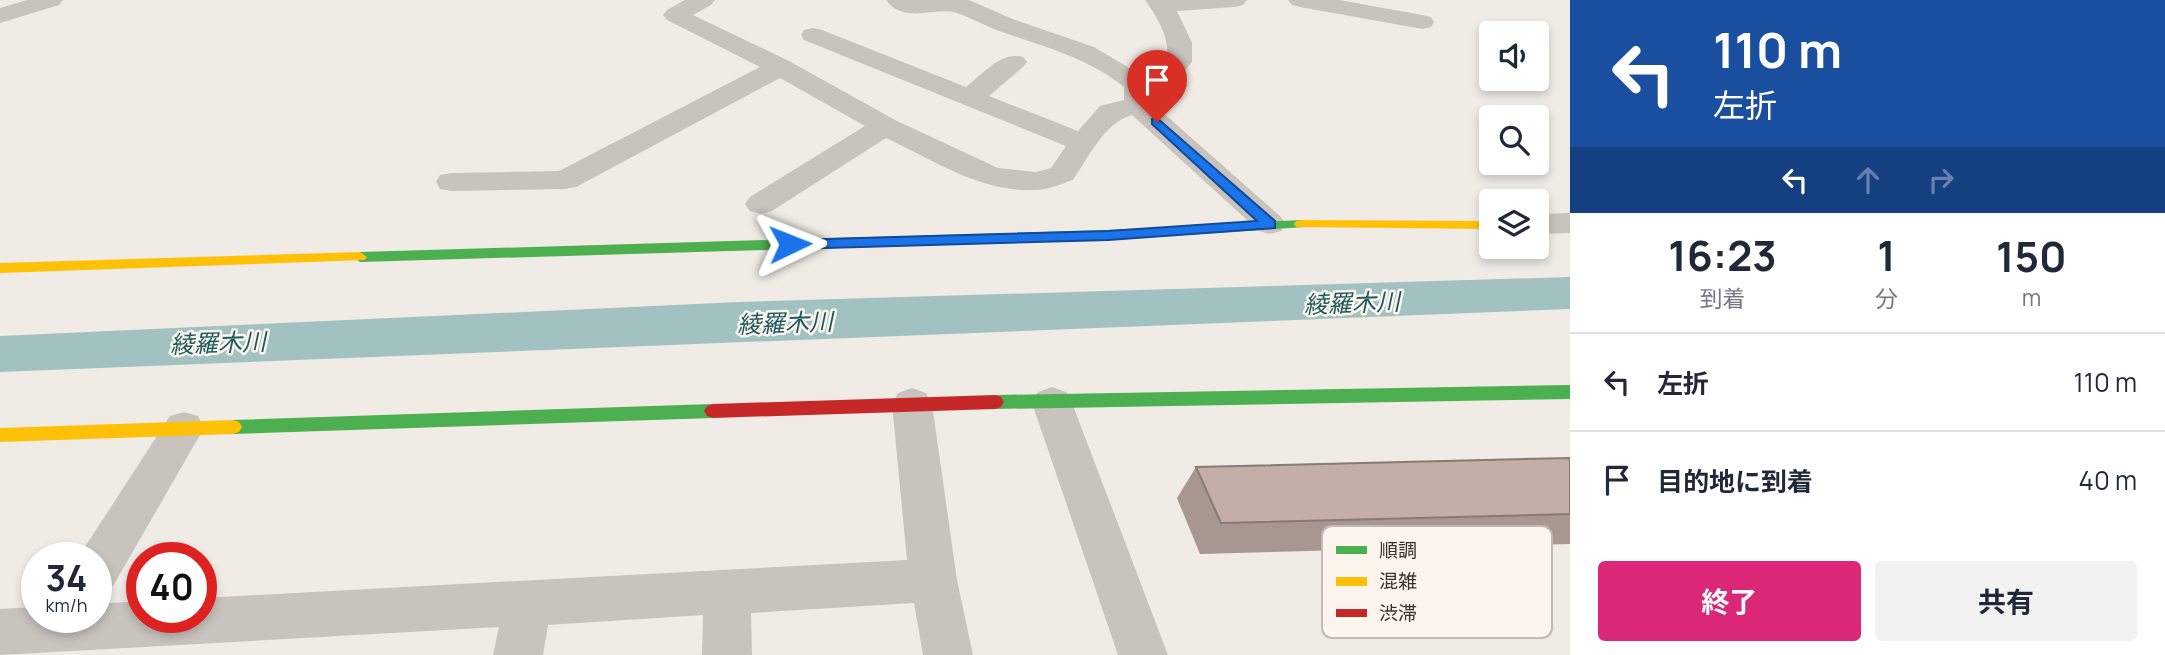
<!DOCTYPE html>
<html lang="ja">
<head>
<meta charset="utf-8">
<style>
	:root { --surface:#fff; --page:#f2f2f3; --text:#1f2937; --muted:#747a83; --line:#e0e1e3; --accent:#db2777 }
	body { margin:0; font-family:Manrope,"Noto Sans JP",sans-serif; background:var(--page); color:var(--text); height:100vh; display:flex; flex-direction:column; font-size:26px; white-space:nowrap }
	* { box-sizing:border-box; margin:0 }
	p { font-size:23px; color:var(--muted) }
	.icon { flex:none; width:38px; height:38px; fill:none; stroke:currentColor; stroke-width:2; stroke-linecap:round; stroke-linejoin:round }
	.map { position:relative; flex:1; overflow:hidden }
	.sheet { display:flex; flex-direction:column; background:var(--surface); width:595px }
	.sheet>* { flex:none }
	.top-card { background:#1a4fa0; color:#fff; overflow:hidden }
	.tools { position:absolute; left:1479px; top:21px; display:grid; gap:14px }
	.tools a { display:grid; place-items:center; width:70px; height:70px; border-radius:7px; background:var(--surface); box-shadow:0 4px 10px #0003; font-size:35px }
	.speed { position:absolute; left:21px; top:542px; display:flex; gap:14px; font-size:35px; font-weight:700; text-align:center }
	.speed>* { display:grid; place-content:center; width:91px; height:91px; border-radius:50%; background:var(--surface); box-shadow:0 4px 10px #0003; line-height:1 }
	.speed small { font-size:18px; font-weight:400 }
	.speed .limit { border:10px solid #d22; background:#fff; color:#111 }
	.pin { position:absolute; display:grid; place-items:center; width:60px; height:60px; color:#fff; margin:-72px -30px; border-radius:50% 50% 50% 0; rotate:-45deg; box-shadow:0 0 7px #0007 }
	.pin .icon { rotate:45deg }
	.me { position:absolute; width:77px; margin:-38px; rotate:88deg; stroke-linejoin:round; filter:drop-shadow(0 0 5px #0008) }
	.turn { display:flex; align-items:center; gap:24px; height:147px; padding:0 28px; font-size:32px }
	.turn .icon { width:91px; height:91px; stroke-width:2.5 }
	.turn b { display:block; font-size:49px; line-height:60px }
	.lanes { display:flex; align-items:center; height:66px; padding:0 28px; background:#0003; justify-content:center; gap:35px; direction:ltr }
	.lanes .off { opacity:.35 }
	.eta { display:flex; justify-content:space-evenly; align-items:center; height:119px; text-align:center }
	.eta b { font-size:42px; font-weight:700; line-height:49px }
	.primary-button { display:flex; gap:14px; margin-top:auto; padding:14px 28px }
	.primary-button a { flex:1; height:80px; border-radius:7px; background:var(--accent); color:#fff; font-size:28px; font-weight:700; line-height:80px; text-align:center }
	.primary-button a+a { background:var(--page); color:var(--text) }
	ul { padding:0; list-style:none }
	li { display:flex; align-items:center; gap:21px; height:98px; padding:0 28px; border-top:2px solid var(--line) }
	li div { flex:1 }
	li b { display:block; font-size:26px }
	li em { font-style:normal }
	main { display:flex; flex:1; min-height:0 }
	.map>svg:first-child { display:block }
</style>
</head>
<body>
<main>
<div class="map">
<svg width="1570" height="655" viewBox="0 0 1570 655">
	<rect width="100%" height="100%" fill="#f0ebe5"/>
	<path fill="#a1c2c1" d="M1570 277V309L0 372V336L739 302Z"/>
	<g fill="none" stroke-linecap="round" stroke-linejoin="round">
		<path fill="#c9c3be" fill-rule="evenodd" d="M27 0H63L59 5 0 23V8Z
			M685 0H715L711 5 693 15 789 61 895 120 998 168 1036 172 1051 168 1066 146 804 40 801 35 804 30 813 28 822 30 966 87C983 74 1001 51 1023 57L1027 62 1023 67 989 96 1078 131 1100 106 1124 100V87C1088 58 1045 47 1002 32 987 27 972 18 957 13 937 6 904 25 886 0H969L1015 20 1094 47 1141 75 1166 63C1172 41 1158 18 1145 0H1247L1243 5 1235 7 1177 11 1192 43V62L1178 78 1151 89 1152 103 1281 217 1286 224 1281 231 1270 234 1259 231 1132 115C1105 122 1088 158 1073 180 1061 184 1048 190 1035 190 982 193 933 160 886 138L772 211 761 214 750 211 745 204 750 197 865 126 780 78 576 187 565 189 451 191 440 189 436 182 440 175 451 173 559 171 760 67 667 20 663 15 667 10Z
			M1288 0H1339L1422 15 1431 17 1434 22 1431 27 1422 29 1300 7 1292 5Z
			M1570 213V233L1536 234V214Z
			M1052 387 1066 392 1072 403 1168 655H1118L1032 403 1038 392Z
			M912 388 926 393 932 404 957 580 973 655H923L914 603 751 613 752 655H702L703 615 548 625 543 655H493L499 627 0 655V609L37 607V618H96V604L142 601V618H201V598L907 560 892 404 898 393Z
			M184 412 198 416 204 428 113 586 96 592V558H78L79 556 170 416Z"/>
		<path fill="#4caf50" fill-rule="evenodd" d="M1301 220 1306 221 1308 224 1306 227 1108 240 360 262 353 257 360 252 1108 230Z
			M1570 385V399L995 409 989 407 986 402 989 397 995 395Z
			M713 404 719 406 722 411 719 416 713 418 233 434 227 432 224 427 227 422 233 420Z"/>
		<path fill="#ffc107" fill-rule="evenodd" d="M1301 220 1491 221V229L1296 227 1294 224 1296 221Z
			M360 252 367 257 365 260 0 273V263Z
			M233 420 239 422 242 427 239 432 233 434 0 442V428Z"/>
		<path fill="#c62828" fill-rule="evenodd" d="M995 395 1001 397 1004 402 1001 407 995 409 713 418 707 416 704 411 707 406 713 404Z"/>
	</g>
	<path fill="#a89690" d="M1570 458V544L1200 554 1177 498 1196 467Z"/>
	<path fill="#c3afa7" stroke="#887a75" stroke-width="2" d="M1570 458V514L1221 523 1196 467Z"/>
	<path fill="#1a73e8" stroke="#114b97" stroke-width="2" d="M1157 118 1275 221V228L1108 240 790 249 783 244 790 240 1108 231 1257 221 1152 124V119Z"/>
	<g text-anchor="middle" dominant-baseline="central" stroke-width="5" stroke-linejoin="round" paint-order="stroke">
		<g font-size="24" font-style="italic" fill="#1f5a5e" stroke="#fbf5ee">
			<text transform="translate(1352 302) rotate(-2)">綾羅木川</text>
			<text transform="translate(785 322) rotate(-2)">綾羅木川</text>
			<text transform="translate(218 342) rotate(-2)">綾羅木川</text>
		</g>
	</g>
	<rect x="1322" y="526" width="230" height="112" rx="10" fill="#fbf5ee" stroke="#c1bab4" stroke-width="2"/>
	<rect x="1336" y="546" width="31" height="8" fill="#4caf50"/>
	<rect x="1336" y="577" width="31" height="9" fill="#ffc107"/>
	<rect x="1336" y="609" width="31" height="8" fill="#c62828"/>
	<g font-size="19" fill="#3b302b">
		<text x="1379" y="557">順調</text>
		<text x="1379" y="588">混雑</text>
		<text x="1379" y="620">渋滞</text>
	</g>
</svg>
<div class="tools">
<a><svg class="icon" aria-label="sound" viewBox="0 0 24 24"><path d="M4 9h4l5-4v14l-5-4H4zM17 9q2 3 0 6"/></svg></a>
<a><svg class="icon" aria-label="search" viewBox="0 0 24 24"><circle cx="10" cy="10" r="6"/><path d="M15 15l6 6"/></svg></a>
<a><svg class="icon" aria-label="layers" viewBox="0 0 24 24"><path d="M12 4l9 5-9 5-9-5zM3 14l9 5 9-5"/></svg></a>
</div>
<div class="speed"><div>34<small>km/h</small></div><div class="limit">40</div></div>
<div class="pin" style="left:1157px;top:122px;background:#d93025"><svg class="icon" aria-label="arrive" viewBox="0 0 24 24"><path d="M6 21V4h12l-3 4 3 4H6"/></svg></div>
<svg class="me" style="left:790px;top:244px" viewBox="-20 -20 40 40"><path d="M0-17L14 15 0 8-14 15z" fill="#1a73e8" stroke="#fff" stroke-width="4"/></svg>
</div>
<section class="sheet">
<div class="top-card">
<div class="turn"><svg class="icon" aria-label="left" viewBox="0 0 24 24"><path d="M17 20v-9H6M10 6l-5 5 5 5"/></svg><div><b>110 m</b>左折</div></div>
<div class="lanes"><svg class="icon" aria-label="left" viewBox="0 0 24 24"><path d="M17 20v-9H6M10 6l-5 5 5 5"/></svg><svg class="icon off" aria-label="ahead" viewBox="0 0 24 24"><path d="M12 20V5M6 11l6-6 6 6"/></svg><svg class="icon off" aria-label="right" viewBox="0 0 24 24"><path d="M7 20v-9h11M14 6l5 5-5 5"/></svg></div>
</div>
<div class="eta">
<div><b>16:23</b><p>到着</p></div>
<div><b>1</b><p>分</p></div>
<div><b>150</b><p>m</p></div>
</div>
<ul>
<li><svg class="icon" aria-label="left" viewBox="0 0 24 24"><path d="M17 20v-9H6M10 6l-5 5 5 5"/></svg><div><b>左折</b></div><em>110 m</em></li>
<li><svg class="icon" aria-label="arrive" viewBox="0 0 24 24"><path d="M6 21V4h12l-3 4 3 4H6"/></svg><div><b>目的地に到着</b></div><em>40 m</em></li>
</ul>
<div class="primary-button"><a>終了</a><a>共有</a></div>
</section>
</main>
</body>
</html>
